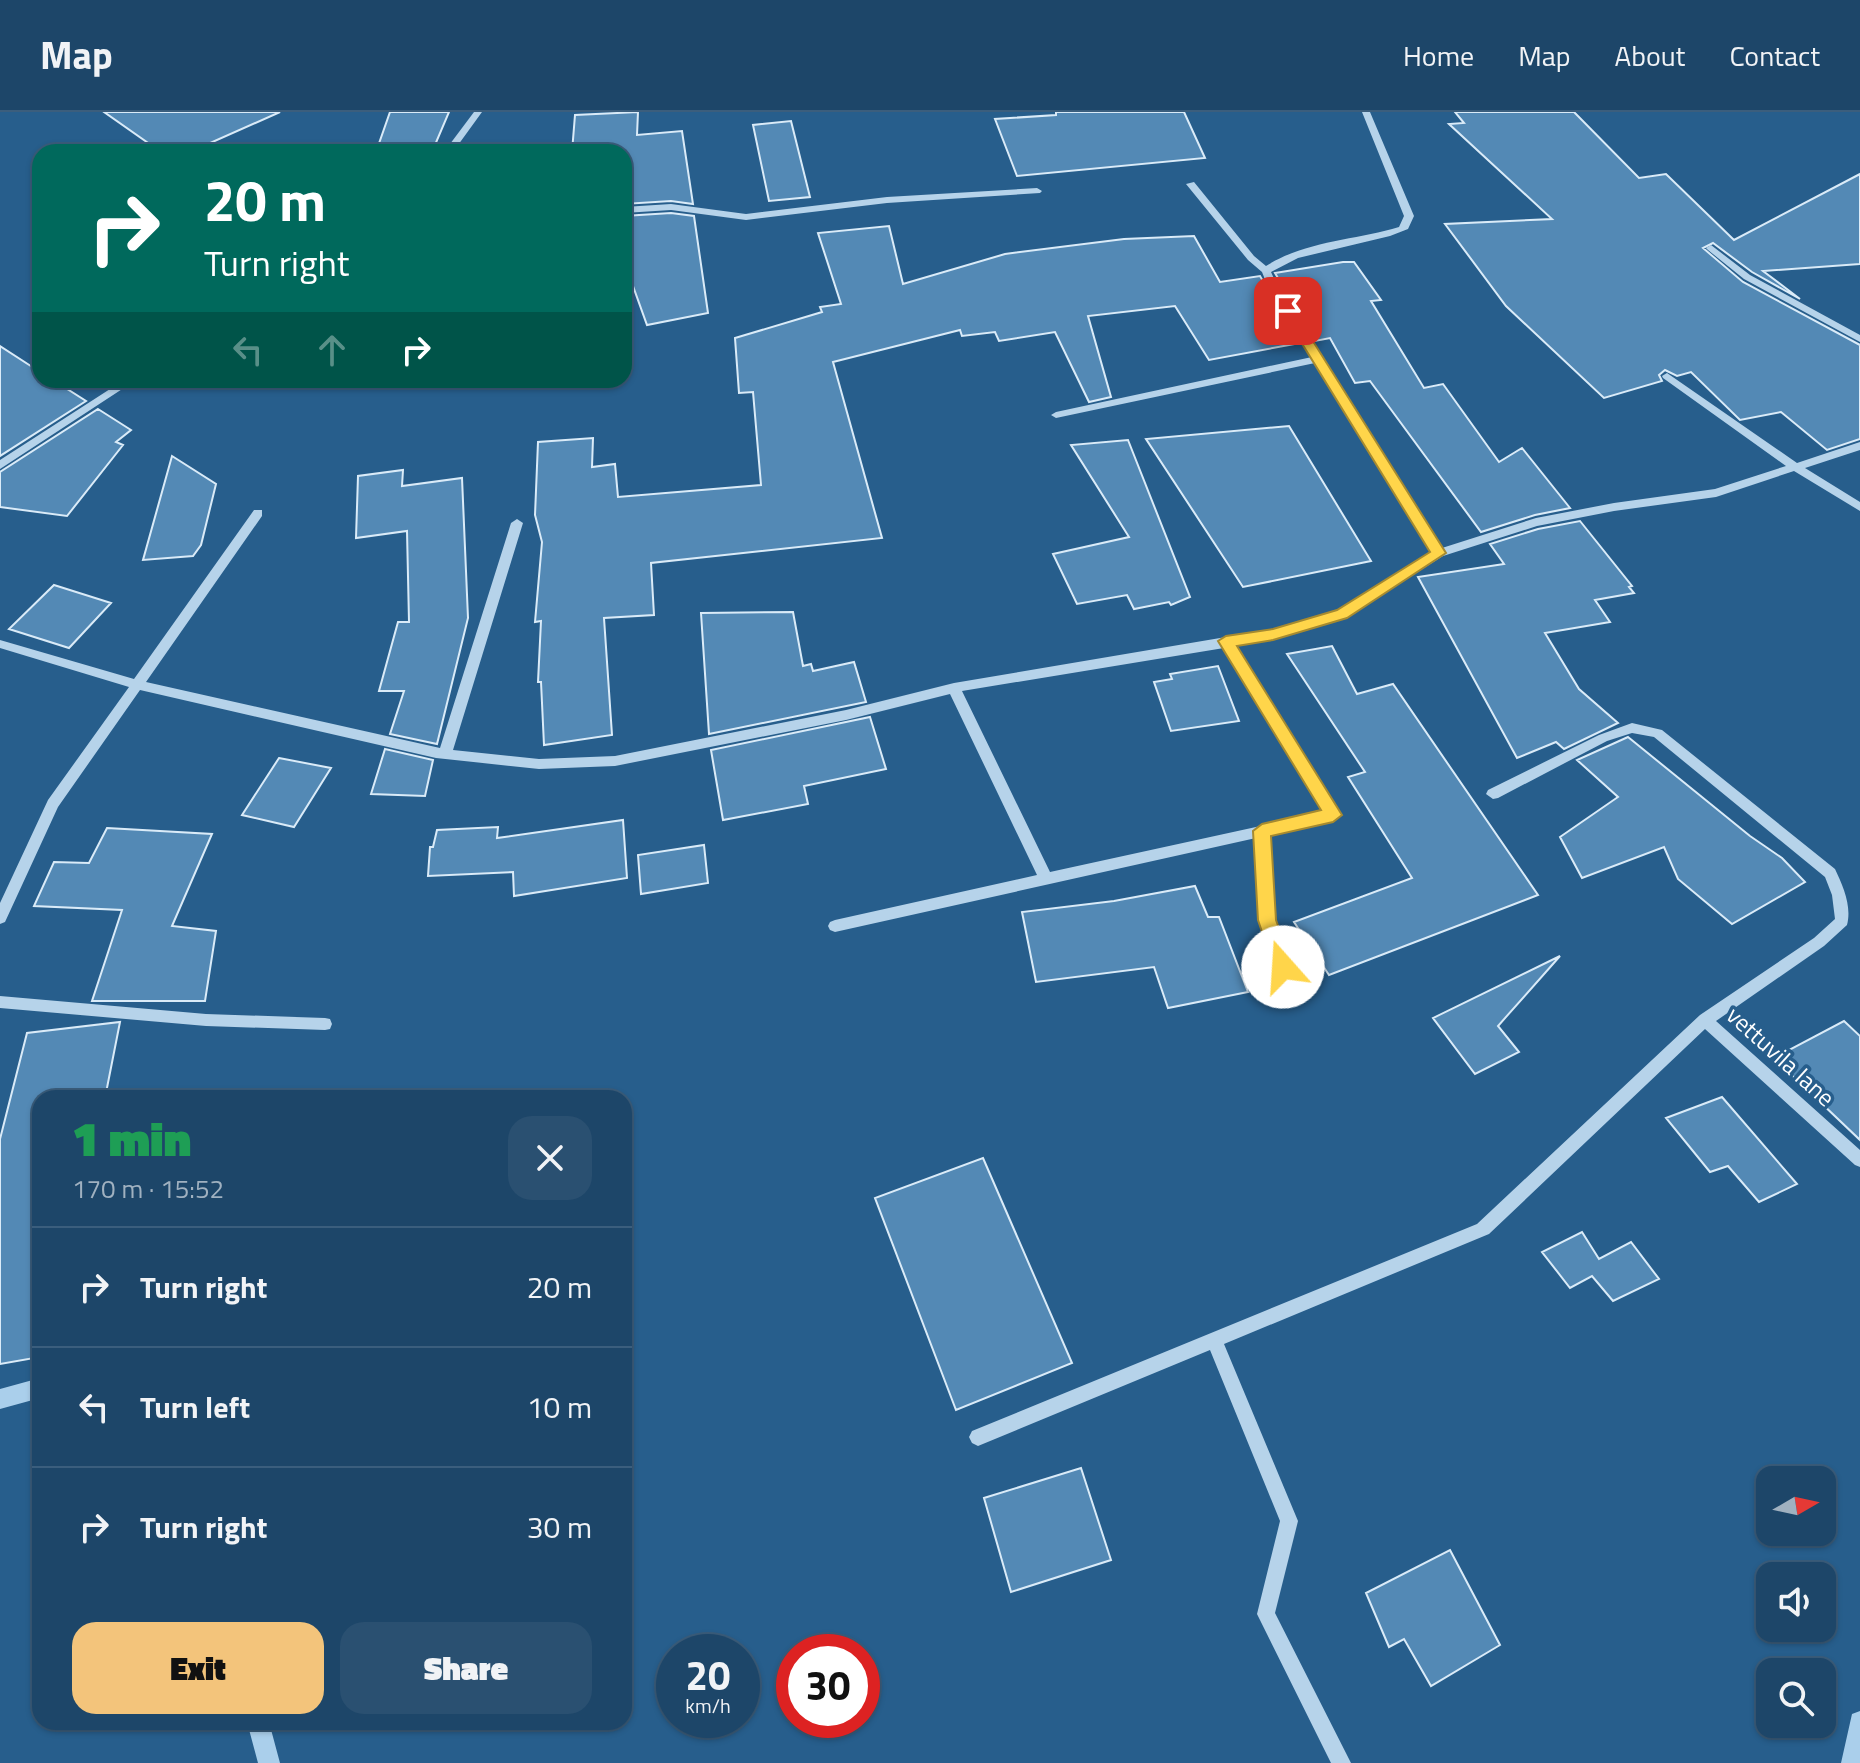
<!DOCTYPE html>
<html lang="en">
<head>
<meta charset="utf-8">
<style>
	:root { --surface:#1d4669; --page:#2a5071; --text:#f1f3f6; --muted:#a0b1c0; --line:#3b5e7d; --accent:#f3c47b }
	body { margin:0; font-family:"Titillium Web",sans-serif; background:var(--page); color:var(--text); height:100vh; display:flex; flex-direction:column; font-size:30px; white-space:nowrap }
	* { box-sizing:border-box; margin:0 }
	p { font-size:26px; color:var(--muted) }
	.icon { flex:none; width:44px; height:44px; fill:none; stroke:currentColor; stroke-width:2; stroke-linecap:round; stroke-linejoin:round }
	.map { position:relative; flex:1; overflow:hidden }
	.drawer { position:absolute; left:32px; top:978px; width:600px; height:640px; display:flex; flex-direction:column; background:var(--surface); border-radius:24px; box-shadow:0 2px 6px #0004,0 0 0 2px var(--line) }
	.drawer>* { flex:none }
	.hud { position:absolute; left:32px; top:32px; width:600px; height:244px; border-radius:24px; box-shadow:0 2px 6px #0004,0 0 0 2px var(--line); background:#00695c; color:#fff; overflow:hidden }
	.needle { width:52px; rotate:81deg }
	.buttons { position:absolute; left:1756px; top:1354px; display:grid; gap:16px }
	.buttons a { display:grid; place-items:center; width:80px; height:80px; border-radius:16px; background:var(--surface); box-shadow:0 2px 6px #0004,0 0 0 2px var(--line); font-size:40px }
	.speed { position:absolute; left:656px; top:1522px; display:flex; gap:16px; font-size:40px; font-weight:700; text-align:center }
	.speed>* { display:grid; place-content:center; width:104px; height:104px; border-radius:50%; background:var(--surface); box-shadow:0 2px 6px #0004,0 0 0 2px var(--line); line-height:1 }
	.speed small { font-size:20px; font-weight:400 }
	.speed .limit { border:12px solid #d22; background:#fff; color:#111 }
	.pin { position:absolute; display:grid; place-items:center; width:68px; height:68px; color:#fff; margin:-34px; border-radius:16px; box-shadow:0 4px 12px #0006 }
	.me { position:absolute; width:88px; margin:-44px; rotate:341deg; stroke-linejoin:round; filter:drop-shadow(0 0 6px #0008) }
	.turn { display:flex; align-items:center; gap:28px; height:168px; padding:0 40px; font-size:36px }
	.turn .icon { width:104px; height:104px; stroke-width:2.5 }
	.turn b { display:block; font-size:56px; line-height:68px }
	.lanes { display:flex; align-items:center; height:76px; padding:0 40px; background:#0003; justify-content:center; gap:40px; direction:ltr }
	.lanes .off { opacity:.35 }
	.round { display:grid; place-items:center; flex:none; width:84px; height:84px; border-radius:24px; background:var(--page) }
	.head { display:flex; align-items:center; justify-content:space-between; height:136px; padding:0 40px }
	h1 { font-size:48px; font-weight:800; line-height:60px; color:#1e9e55 }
	.action { display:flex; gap:16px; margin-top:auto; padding:16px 40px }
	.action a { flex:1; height:92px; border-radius:24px; background:var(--accent); color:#111; font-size:32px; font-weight:800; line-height:92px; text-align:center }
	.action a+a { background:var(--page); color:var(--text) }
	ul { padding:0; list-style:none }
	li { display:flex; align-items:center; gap:24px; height:120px; padding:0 40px; border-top:2px solid var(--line) }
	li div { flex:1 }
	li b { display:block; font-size:30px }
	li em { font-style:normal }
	header { display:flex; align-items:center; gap:48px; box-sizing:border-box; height:112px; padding:0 40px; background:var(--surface); border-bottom:2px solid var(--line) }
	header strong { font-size:38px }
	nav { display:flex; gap:44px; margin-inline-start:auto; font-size:28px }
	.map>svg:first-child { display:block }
</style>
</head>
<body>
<header>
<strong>Map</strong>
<nav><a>Home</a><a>Map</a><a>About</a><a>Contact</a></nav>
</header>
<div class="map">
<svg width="1860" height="1651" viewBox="0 0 1860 1651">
	<rect width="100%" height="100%" fill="#275e8c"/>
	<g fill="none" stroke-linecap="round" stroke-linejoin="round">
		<path fill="#aacfeb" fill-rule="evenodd" d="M40 1266V1286L0 1297V1277Z
			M1860 1599V1651H1841L1852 1602Z
			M247 1610H269L280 1651H258Z"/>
	</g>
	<path fill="#5389b5" stroke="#daebf8" stroke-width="2" d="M104 0H280L190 40H161Z
		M390 0H449L432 40H376Z
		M638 0 637 23 682 19 693 92 671 89 624 92V40H572L575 3Z
		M1056 0H1184L1205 46 1017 64 995 7 1056 3Z
		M1455 0H1574L1639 66 1666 62 1734 128 1860 62V152L1763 159 1800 187 1752 160 1713 131 1703 136 1743 170 1860 233V327L1827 338 1781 300 1740 308 1691 260 1677 264 1665 258 1659 263 1662 269 1604 286 1506 194 1445 112 1552 107 1449 12 1464 11Z
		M791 9 810 85 769 89 753 13Z
		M671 101 694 104 708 201 647 213 624 149V104Z
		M889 114 903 172 1005 142 1124 127 1194 124 1220 170 1260 164 1300 231 1209 248 1175 194 1088 204 1111 285 1089 290 1055 220 999 229 995 220 962 224 960 218 833 250 882 426 651 451 654 503 604 506 612 623 544 633 541 570H538L541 509 535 510 542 430 535 403 538 330 593 326 592 355 615 352 618 385 761 373 753 280 739 281 735 226 822 200 820 195 841 192 818 121Z
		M1343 150H1354L1381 188 1371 189 1424 276 1443 272 1499 350 1522 336 1570 396 1535 403 1481 420 1370 269 1355 271 1330 226 1315 229 1275 161Z
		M0 234 40 260V268H53L86 289 0 344Z
		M98 297 131 318 116 330 123 333 67 404 0 395V360Z
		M1289 314 1371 449 1243 475 1146 327Z
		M1128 328 1190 485 1171 493 1169 490 1134 497 1127 483 1077 492 1053 442 1129 425 1071 333Z
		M172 344 216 372 201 433 193 444 143 448Z
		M403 358 402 374 462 366 468 506 437 632 390 622 404 579H379L398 510H409L407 419 356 426 358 364Z
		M1580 409 1632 474 1629 475 1634 481 1595 488 1610 510 1545 521 1579 577 1618 611 1564 637 1556 630 1517 646 1418 465 1504 452 1490 432 1538 417Z
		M54 473 111 491 69 536 9 517Z
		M793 500 803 554 811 552 813 559 854 550 866 590 709 622 701 501Z
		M1332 534 1357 582 1393 572 1538 783 1329 863 1294 810 1412 766 1348 665 1365 660 1287 542Z
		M1218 554 1239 609 1171 619 1154 570 1172 567 1170 562Z
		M870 605 886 657 804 674 808 692 723 708 711 638Z
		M1628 625 1750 724 1782 746 1805 770 1732 812 1678 767 1664 735 1582 766 1560 725 1618 685 1577 648Z
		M385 637 433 648 425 684 371 682Z
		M279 646 331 656 294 715 242 703Z
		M623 708 627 766 514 784 513 760 428 764 430 735H433L437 718 498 715 497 726Z
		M107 716 212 722 172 814 216 819 205 889H92L122 798 34 794 54 750 89 751Z
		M704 733 708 771 641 782 638 743Z
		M1195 774 1208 805H1219L1248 880 1168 896 1154 855 1036 870 1022 800 1114 789Z
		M1560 844 1498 914 1519 940 1475 962 1433 906Z
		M1844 909 1860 924V1028L1774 946Z
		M120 910 105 986H40V1245L0 1252V1027L27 921Z
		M1722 985 1797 1072 1759 1090 1728 1054 1710 1060 1666 1006Z
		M983 1046 1072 1251 956 1298 875 1086Z
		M1582 1120 1599 1147 1631 1130 1659 1167 1613 1189 1592 1164 1570 1176 1542 1140Z
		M1081 1356 1111 1448 1011 1480 984 1386Z
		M1450 1438 1500 1533 1431 1574 1404 1527 1389 1535 1366 1481Z"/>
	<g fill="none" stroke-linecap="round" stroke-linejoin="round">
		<path fill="#b6d3ea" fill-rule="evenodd" d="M474 0H482L453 40H444Z
			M1362 0H1370L1414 104 1408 117 1390 124 1298 146 1271 160 1278 175 1442 436 1536 406 1614 391 1715 377 1786 354 1663 266 1662 264 1667 261 1797 351 1860 330V338L1805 356 1860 390V399L1794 359 1716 385 1614 399 1537 414 1443 444 1346 505 1273 527 1235 534 1340 703 1333 708 1269 723 1274 808 1290 855 1288 859 1283 861 1278 859 1260 808 1256 726 835 820 830 818 828 814 830 810 835 808 1037 763 950 582 846 608 615 654 539 657 436 646 140 578 58 695 5 810 0 812V791L48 688 129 575 0 536V528L134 567 254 398H262V404L146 570 440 636 511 411 517 407 523 411 453 638 539 647 615 644 846 598 954 571 1226 525 1273 519 1338 499 1432 440 1315 251 1056 306 1051 303 1056 300 1312 245 1268 175 1262 160 1248 148 1186 72 1194 70 1254 144 1266 154C1305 129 1356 128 1399 115L1404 104ZM1224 536 1324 700 1050 760 962 579Z
			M1037 76 1042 79 1040 81 887 91 746 108 671 98 624 101V95L671 92 746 102 887 85Z
			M1711 133 1750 163 1860 223V230L1744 167 1708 138 1706 136Z
			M124 268H136L0 357V348Z
			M1632 611 1662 618 1835 757C1843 774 1852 794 1847 813L1824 834 1716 909 1860 1038V1055L1855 1053 1705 917 1489 1122 1224 1232 1298 1409 1275 1501 1351 1651H1331L1257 1502 1280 1409 1210 1238 978 1334 972 1331 969 1325 972 1319 1477 1112 1700 903 1814 826 1835 807 1832 783 1825 765 1654 625 1632 621 1607 629 1498 686 1493 687 1486 682 1488 678 1599 623Z
			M0 884 206 902 325 906 330 907 332 912 330 917 325 918 206 914 0 896Z"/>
	</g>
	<path fill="#ffd54a" stroke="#a68a30" stroke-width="2" d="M1283 196 1294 199 1446 441 1347 506 1273 528 1237 534 1342 703 1333 710 1271 724 1276 808 1293 855 1290 861H1277L1274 855 1258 808 1253 719 1262 712 1321 698 1218 529 1226 524 1273 517 1337 498 1430 440 1282 199Z"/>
	<g text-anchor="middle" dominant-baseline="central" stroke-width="7" stroke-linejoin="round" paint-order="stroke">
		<g font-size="24" fill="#fff" stroke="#275e8c">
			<text transform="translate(1781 944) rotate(42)">vettuvila lane</text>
		</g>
	</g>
</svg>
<div class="buttons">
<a><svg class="needle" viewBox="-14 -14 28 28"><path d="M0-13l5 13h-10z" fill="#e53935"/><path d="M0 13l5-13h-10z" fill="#a0b1c0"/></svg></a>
<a><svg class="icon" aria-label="sound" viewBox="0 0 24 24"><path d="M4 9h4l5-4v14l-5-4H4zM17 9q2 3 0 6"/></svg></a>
<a><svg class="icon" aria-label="search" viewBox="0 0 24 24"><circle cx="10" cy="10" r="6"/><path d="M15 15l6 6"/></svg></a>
</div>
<div class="speed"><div>20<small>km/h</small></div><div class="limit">30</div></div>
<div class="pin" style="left:1288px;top:199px;background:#d93025"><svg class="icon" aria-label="arrive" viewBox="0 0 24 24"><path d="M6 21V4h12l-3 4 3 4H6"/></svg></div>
<svg class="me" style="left:1283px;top:855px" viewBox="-20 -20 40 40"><circle r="19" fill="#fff"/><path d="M0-13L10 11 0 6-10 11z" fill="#ffd54a"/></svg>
<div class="hud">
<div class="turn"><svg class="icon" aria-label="right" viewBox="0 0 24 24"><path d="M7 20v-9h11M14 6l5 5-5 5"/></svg><div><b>20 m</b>Turn right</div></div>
<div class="lanes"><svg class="icon off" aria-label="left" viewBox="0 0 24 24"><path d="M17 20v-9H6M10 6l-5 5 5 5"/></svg><svg class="icon off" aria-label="ahead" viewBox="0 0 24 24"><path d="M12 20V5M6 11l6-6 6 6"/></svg><svg class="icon" aria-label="right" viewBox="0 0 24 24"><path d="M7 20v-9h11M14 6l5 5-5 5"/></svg></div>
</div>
<section class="drawer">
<div class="head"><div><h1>1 min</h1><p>170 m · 15:52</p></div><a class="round"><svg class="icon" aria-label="close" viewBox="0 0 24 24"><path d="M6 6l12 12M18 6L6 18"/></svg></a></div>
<ul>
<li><svg class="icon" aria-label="right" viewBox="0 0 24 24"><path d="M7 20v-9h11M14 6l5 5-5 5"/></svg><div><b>Turn right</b></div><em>20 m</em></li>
<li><svg class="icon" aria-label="left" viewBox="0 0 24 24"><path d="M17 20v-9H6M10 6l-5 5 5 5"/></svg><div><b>Turn left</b></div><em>10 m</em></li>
<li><svg class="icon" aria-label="right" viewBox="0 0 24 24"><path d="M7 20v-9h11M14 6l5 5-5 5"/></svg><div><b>Turn right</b></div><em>30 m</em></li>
</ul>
<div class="action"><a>Exit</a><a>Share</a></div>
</section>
</div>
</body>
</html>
